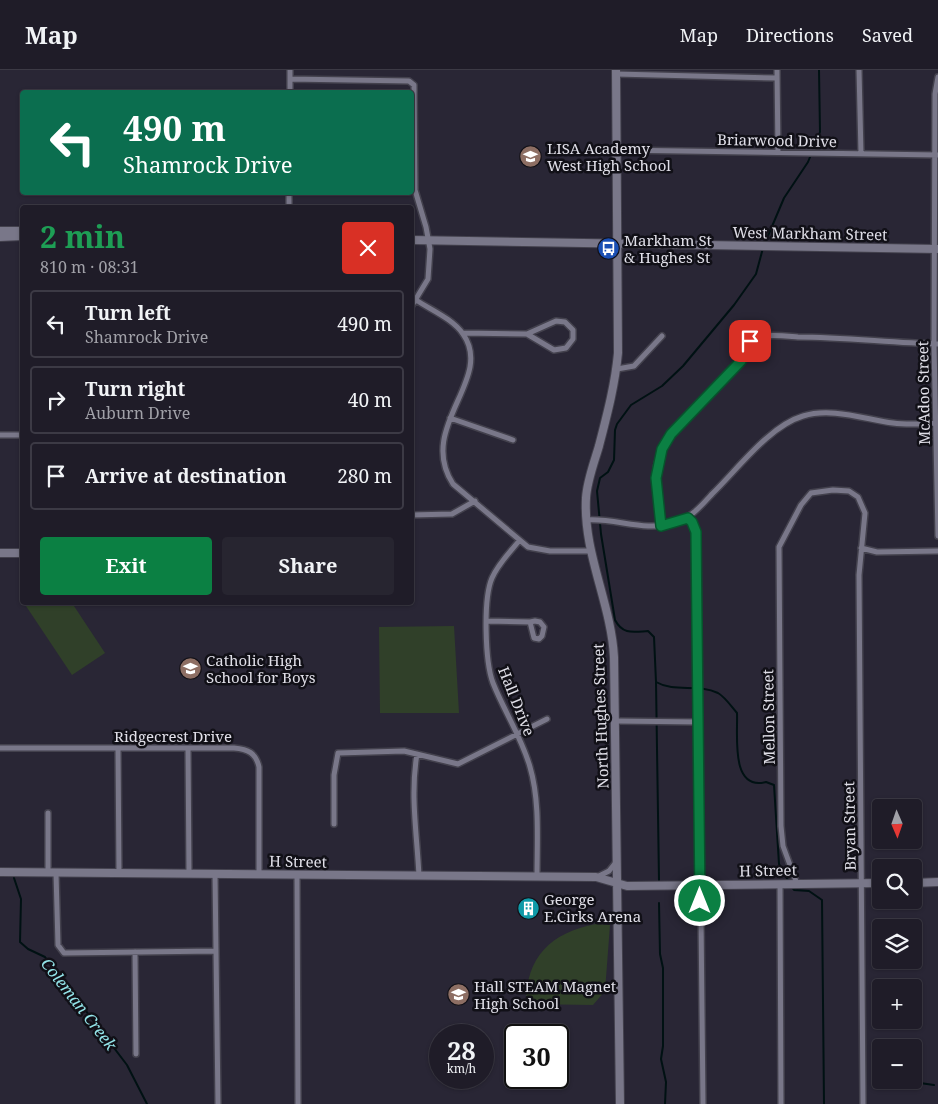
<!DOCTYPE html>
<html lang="en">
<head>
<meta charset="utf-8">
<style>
	:root { --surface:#1f1c28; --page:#272530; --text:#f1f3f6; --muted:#a1a1a8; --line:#3c3a45; --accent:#0b8043 }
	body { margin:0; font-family:"Noto Serif",serif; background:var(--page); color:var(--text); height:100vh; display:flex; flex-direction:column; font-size:19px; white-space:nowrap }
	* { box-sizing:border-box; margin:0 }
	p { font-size:16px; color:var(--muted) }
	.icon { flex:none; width:28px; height:28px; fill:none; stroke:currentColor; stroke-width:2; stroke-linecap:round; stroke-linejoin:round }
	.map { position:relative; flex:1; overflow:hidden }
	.drawer { position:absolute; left:20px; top:135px; width:394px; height:400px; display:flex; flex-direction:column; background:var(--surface); border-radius:5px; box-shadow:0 1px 4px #0004,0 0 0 1px var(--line) }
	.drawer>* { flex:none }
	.hud { position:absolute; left:20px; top:20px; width:394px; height:105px; border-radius:5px; box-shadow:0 1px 4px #0004,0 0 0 1px var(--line); background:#0b6e4f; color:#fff; overflow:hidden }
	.needle { width:32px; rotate:178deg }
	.controls { position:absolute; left:872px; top:729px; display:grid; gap:10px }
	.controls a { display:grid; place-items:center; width:50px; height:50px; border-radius:5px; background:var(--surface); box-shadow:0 1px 4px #0004,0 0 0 1px var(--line); font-size:25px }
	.speed { position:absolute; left:429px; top:954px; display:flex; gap:10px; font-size:25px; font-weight:700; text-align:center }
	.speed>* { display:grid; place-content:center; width:65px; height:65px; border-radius:50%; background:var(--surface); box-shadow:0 1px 4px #0004,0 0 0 1px var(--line); line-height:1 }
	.speed small { font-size:12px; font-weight:400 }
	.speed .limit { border:2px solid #111; border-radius:8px; background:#fff; color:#111 }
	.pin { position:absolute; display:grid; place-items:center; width:42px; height:42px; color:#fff; margin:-21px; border-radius:10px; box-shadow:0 2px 8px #0006 }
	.me { position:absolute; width:55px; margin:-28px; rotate:0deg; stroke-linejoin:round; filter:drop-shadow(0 0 4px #0008) }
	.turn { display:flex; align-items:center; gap:18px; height:105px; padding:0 20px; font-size:22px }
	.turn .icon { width:65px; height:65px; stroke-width:2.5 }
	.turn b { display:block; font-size:35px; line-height:42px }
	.round { display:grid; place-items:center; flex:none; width:52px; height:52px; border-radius:5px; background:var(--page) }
	.headline { display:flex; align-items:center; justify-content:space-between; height:85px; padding:0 20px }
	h1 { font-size:30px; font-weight:700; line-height:38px; color:#1e9e55 }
	.action { display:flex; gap:10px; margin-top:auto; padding:10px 20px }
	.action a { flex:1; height:58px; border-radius:5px; background:var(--accent); color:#fff; font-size:20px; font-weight:700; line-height:58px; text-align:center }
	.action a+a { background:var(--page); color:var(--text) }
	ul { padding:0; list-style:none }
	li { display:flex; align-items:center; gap:15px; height:68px; margin:0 10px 8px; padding:0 10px; border:2px solid var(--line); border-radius:5px }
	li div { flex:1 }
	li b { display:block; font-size:19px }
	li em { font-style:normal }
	header { display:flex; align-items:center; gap:30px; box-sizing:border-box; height:70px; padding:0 25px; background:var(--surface); border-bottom:1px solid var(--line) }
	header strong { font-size:24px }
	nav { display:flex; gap:28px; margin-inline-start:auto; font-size:18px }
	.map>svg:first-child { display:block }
</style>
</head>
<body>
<header>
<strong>Map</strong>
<nav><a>Map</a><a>Directions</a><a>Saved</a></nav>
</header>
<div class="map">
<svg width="938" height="1034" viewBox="0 0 938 1034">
	<rect width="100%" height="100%" fill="#292635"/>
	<path fill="#304029" d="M24 533H72L105 583 72 605Z
		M454 556 459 643H380L379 557Z
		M596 854 610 855 605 921 593 935 526 934C526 886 551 863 596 854Z"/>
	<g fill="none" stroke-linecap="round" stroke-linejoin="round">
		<path stroke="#001113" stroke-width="2" d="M765 173 784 128 808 92 820 62 819 0
			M763 178 756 204 734 235 683 296 662 316 631 335 617 354 615 360 614 390 608 402 600 408 597 421 601 464 615 550C623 565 633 562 648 561L654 567 656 612C675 623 698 613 718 623 725 627 731 636 737 643 738 665 730 721 766 712L774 715 779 794 789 812
			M656 612 659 810
			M14 808 21 829 20 872 28 879 45 887 127 995 147 1034
			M791 816 794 820 809 821 822 830 824 1034
			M659 833 660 884 663 898V976L661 989 666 1012 665 1034
			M913 1012 934 1015"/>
		<defs>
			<path id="street" d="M777 0 778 82
				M859 0 861 83
				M616 4 777 8
				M938 7 935 24 934 274 938 466
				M290 9 409 11 414 15 415 120 426 157 430 179 428 209 411 237
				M290 22V0
				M617 80 938 85
				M289 138V122
				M416 230C431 240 453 249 463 264 495 309 416 357 453 414L528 477 550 481H591
				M556 251 565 252 573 260V269L566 278 554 280 527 264Z
				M463 263 527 264
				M617 299 634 296 662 266
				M450 348 513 370
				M0 365H22
				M411 445 452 444 475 431
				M688 448 695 458 697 472 703 1034
				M587 450C617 448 644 462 674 453 690 449 701 436 712 424 737 400 769 356 803 346 831 337 864 349 893 353 908 355 923 354 938 353
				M661 455C659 437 654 418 656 399 661 362 713 320 739 293 746 286 745 269 757 267 770 264 785 266 798 267 845 267 891 273 938 274
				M519 471C509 483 498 494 492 508 483 529 485 592 493 613 504 641 522 668 530 697 540 731 537 771 537 807
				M861 478 877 482 938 481
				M487 551 530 552
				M535 551 540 552 544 557 542 566 539 569 534 568 530 552Z
				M616 651 699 652
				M0 678H234C248 679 256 683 259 697V804
				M118 679 119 803
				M188 679 189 803
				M417 684C410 725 417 764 419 806
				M48 743V803
				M334 754V705L338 683 404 681 458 694 547 649
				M56 803 58 875 64 883 216 881
				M215 804 218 1034
				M297 805 298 1034
				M597 807 609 801 617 791
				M780 814 781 1034
				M797 814 783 776 781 756 779 477 801 435 811 423 833 420 849 421 858 427 865 443 859 505 863 1034
				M135 882 136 984"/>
			<path id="secondary" d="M616 0 618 283C615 315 607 345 599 376 594 393 587 411 586 428 583 483 611 533 614 587L620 1034
				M0 161H22
				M0 167 22 166
				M411 170 938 179
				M0 483H22
				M0 802 596 807 627 816 881 813
				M914 813 938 812"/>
		</defs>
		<use href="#street" stroke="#43414d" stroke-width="8"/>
		<use href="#secondary" stroke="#43414d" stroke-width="10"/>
		<use href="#street" stroke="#797789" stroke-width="5"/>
		<use href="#secondary" stroke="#797789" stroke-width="8"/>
	</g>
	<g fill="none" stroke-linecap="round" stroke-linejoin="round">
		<defs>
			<path id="route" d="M700 831 696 462 692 452 688 448 661 456 656 408 662 379 671 364 741 291 750 271"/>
		</defs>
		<use href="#route" stroke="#07532c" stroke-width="12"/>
		<use href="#route" stroke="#0b8043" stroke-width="9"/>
	</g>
	<defs>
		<symbol id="school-disc" viewBox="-11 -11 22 22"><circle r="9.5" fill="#8d6e63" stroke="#111017"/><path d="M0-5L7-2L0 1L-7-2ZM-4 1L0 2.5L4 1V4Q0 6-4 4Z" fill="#fff"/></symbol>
		<symbol id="bus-disc" viewBox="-11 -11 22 22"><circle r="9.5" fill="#1a4fb4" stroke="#111017"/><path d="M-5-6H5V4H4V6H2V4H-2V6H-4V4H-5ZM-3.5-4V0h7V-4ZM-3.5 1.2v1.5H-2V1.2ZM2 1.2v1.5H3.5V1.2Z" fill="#fff"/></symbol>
		<symbol id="building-disc" viewBox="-11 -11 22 22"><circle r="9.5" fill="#0f9aa8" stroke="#111017"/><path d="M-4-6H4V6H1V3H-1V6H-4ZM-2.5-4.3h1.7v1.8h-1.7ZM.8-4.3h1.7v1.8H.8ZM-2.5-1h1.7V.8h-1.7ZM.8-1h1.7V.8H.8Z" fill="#fff"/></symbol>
	</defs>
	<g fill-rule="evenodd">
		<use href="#school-disc" x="518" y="74" width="25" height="25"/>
		<use href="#bus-disc" x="596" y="166" width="25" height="25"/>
		<use href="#school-disc" x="178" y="586" width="25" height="25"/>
		<use href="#building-disc" x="516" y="826" width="25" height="25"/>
		<use href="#school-disc" x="446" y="912" width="25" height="25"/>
	</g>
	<g text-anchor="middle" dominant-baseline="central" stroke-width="5" stroke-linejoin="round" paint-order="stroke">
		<g font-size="15" fill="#e0dfe8" stroke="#111017">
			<text transform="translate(777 70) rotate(1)">Briarwood Drive</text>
			<text transform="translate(810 163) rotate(1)">West Markham Street</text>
			<text transform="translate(923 323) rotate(-91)">McAdoo Street</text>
			<text transform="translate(517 631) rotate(68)">Hall Drive</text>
			<text transform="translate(600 646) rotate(-92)">North Hughes Street</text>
			<text transform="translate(768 647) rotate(-91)">Mellon Street</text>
			<text x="173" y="666">Ridgecrest Drive</text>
			<text transform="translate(849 756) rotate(-91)">Bryan Street</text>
			<text transform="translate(298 791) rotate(1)">H Street</text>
			<text transform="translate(768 800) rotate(-1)">H Street</text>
		</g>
		<g font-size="15" fill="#e0dfe8" stroke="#111017" text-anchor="start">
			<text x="547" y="78">LISA Academy<tspan x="547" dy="17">West High School</tspan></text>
			<text x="624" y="170">Markham St<tspan x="624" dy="17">&amp; Hughes St</tspan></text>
			<text x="206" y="590">Catholic High<tspan x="206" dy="17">School for Boys</tspan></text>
			<text x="544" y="829">George<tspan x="544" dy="17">E.Cirks Arena</tspan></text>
			<text x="474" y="916">Hall STEAM Magnet<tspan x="474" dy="17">High School</tspan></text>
		</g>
		<g font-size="16" font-style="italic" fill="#93e4e9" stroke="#111017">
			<text transform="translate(79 934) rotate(52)">Coleman Creek</text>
		</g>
	</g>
</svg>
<div class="controls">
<a><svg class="needle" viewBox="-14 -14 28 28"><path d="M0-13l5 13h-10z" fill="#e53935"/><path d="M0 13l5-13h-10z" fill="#a1a1a8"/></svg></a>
<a><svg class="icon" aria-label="search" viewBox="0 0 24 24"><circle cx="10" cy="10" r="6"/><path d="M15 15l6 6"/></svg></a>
<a><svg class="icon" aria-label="layers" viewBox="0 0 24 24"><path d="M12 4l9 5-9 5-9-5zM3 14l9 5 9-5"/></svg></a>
<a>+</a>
<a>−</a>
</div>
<div class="speed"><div>28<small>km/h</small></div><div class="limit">30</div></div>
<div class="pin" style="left:750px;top:271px;background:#d93025"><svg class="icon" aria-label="arrive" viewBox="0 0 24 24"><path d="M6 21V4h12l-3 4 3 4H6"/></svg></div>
<svg class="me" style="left:700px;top:831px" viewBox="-20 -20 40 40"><circle r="17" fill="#0b8043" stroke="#fff" stroke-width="3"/><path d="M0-11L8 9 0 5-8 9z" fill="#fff"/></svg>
<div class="hud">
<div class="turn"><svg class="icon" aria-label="left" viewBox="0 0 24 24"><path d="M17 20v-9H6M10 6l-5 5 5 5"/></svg><div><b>490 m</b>Shamrock Drive</div></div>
</div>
<section class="drawer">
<div class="headline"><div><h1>2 min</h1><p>810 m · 08:31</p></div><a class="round" style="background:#d93025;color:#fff"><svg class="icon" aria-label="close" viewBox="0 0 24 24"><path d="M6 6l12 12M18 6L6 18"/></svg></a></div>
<ul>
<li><svg class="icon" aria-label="left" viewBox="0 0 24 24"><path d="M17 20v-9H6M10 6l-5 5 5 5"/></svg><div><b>Turn left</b><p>Shamrock Drive</p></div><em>490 m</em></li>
<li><svg class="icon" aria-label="right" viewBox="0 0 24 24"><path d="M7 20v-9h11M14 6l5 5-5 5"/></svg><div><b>Turn right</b><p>Auburn Drive</p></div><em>40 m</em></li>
<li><svg class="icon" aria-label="arrive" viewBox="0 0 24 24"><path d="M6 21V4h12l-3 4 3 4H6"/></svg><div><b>Arrive at destination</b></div><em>280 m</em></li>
</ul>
<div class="action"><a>Exit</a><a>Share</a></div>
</section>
</div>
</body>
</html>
